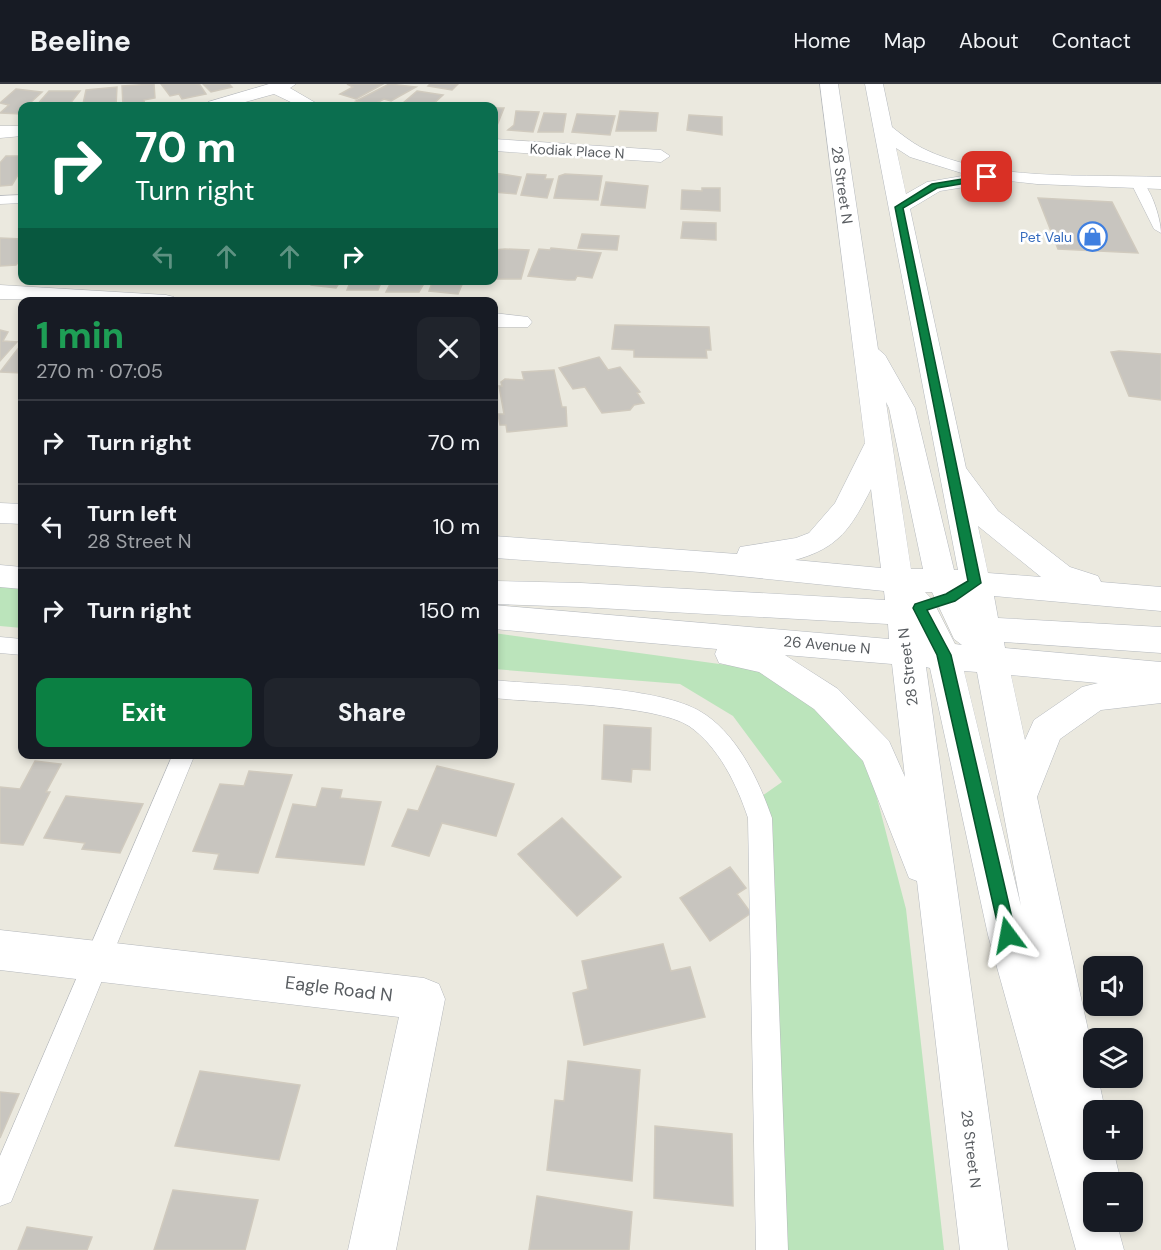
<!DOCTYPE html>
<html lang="en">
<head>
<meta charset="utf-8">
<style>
	:root { --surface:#171b24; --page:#20242c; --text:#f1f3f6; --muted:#9ea1a6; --line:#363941; --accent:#0b8043 }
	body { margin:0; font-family:"DM Sans",sans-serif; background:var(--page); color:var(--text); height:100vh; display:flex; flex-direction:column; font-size:22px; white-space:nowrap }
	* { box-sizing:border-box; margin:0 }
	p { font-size:20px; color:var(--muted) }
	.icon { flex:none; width:33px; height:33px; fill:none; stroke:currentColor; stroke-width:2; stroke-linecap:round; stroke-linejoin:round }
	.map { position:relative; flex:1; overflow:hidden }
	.details { position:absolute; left:18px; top:213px; width:480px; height:462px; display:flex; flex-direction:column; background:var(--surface); border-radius:12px; box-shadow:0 3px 9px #0003 }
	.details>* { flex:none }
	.top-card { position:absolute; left:18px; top:18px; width:480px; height:183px; border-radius:12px; box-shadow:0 3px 9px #0003; background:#0b6e4f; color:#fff; overflow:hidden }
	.controls { position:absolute; left:1083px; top:872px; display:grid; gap:12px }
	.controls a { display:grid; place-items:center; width:60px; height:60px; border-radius:12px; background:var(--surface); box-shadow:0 3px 9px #0003; font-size:30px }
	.pin { position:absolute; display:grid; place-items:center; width:51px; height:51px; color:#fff; margin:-26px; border-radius:12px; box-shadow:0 3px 9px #0006 }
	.me { position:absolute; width:66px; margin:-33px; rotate:347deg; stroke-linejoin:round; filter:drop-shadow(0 0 4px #0008) }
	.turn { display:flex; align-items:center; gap:21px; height:126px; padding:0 18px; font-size:27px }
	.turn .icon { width:78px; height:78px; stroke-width:2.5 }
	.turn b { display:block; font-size:42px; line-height:51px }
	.lanes { display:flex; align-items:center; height:57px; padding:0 18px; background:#0003; justify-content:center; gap:30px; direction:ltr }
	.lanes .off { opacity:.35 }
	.round { display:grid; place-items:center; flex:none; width:63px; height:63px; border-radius:12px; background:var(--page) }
	.overview { display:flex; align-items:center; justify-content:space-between; height:102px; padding:0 18px }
	h1 { font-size:36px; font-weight:800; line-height:45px; color:#1e9e55 }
	.primary-button { display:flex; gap:12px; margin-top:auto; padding:12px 18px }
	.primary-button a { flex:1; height:69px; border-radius:12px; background:var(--accent); color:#fff; font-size:24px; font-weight:800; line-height:69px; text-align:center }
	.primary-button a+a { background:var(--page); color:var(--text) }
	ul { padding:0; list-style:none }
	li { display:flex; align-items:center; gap:18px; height:84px; padding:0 18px; border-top:2px solid var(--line) }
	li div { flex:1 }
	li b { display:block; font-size:22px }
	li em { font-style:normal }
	header { display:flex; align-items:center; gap:36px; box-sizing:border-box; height:84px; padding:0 30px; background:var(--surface); border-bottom:2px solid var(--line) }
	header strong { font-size:28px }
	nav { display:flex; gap:33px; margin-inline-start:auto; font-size:21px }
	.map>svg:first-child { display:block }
</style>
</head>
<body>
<header>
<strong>Beeline</strong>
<nav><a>Home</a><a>Map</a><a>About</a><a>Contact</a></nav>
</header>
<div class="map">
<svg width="1161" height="1166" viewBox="0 0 1161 1166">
	<rect width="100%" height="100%" fill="#ebe9df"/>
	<path fill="#bbe4bb" d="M0 492 22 494V544L0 542Z
		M494 549 763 586 804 612 866 672 906 825 944 1166H772L755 717 782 698 733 632 680 600 494 585Z"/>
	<path fill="#c8c5bf" stroke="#d0cabe" stroke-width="1.5" d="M154 0 155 14 144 16 145 22H123L122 2Z
		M161 0H195L200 1 206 10 182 15 179 10 170 12Z
		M203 0H229L232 3 211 8Z
		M383 0 356 15 340 10 353 3 347 0Z
		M389 0 416 3 391 17 384 15 373 21 356 17Z
		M430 0H458L452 6 428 2Z
		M117 3 116 22H95L96 19 83 20 86 6Z
		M16 5 42 8 30 19H34L30 22H22V30L0 29 9 21 0 19Z
		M49 7H80L69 21 36 22Z
		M417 7 443 11 431 22 402 20Z
		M494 24H504L496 44H494Z
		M516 27 539 28 533 48 508 46 514 41Z
		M620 27 658 29 656 47H616Z
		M544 29 566 30 563 48H538Z
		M577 30 615 32 610 51 572 48Z
		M689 31 722 33V51L687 46Z
		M6 72H22V84L12 101 0 102V79Z
		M494 89 521 93 516 110 494 108Z
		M527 90 546 91 545 95H553L547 114 521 111Z
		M565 90 602 92 598 116 554 114 559 92Z
		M606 98 648 102 645 124 601 121Z
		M702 104H720V127L681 125 682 106 702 107Z
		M1038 114 1112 118 1138 169 1058 165Z
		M683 138 716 139V156L681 154Z
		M582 150 619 152 617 166 578 164Z
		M0 154 22 155V174L16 181 0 182Z
		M551 164 601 169 592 194 577 192 575 196H568L528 192 539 165 550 166Z
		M505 165 529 166 521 195H494V166Z
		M310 196H341L336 204 311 201Z
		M351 196H382L378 206H347Z
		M392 196H426L419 208H386Z
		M433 196H464L458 210 429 207Z
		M615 241 709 243 711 266H706L707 274 634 273V266L612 265Z
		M0 246 8 248 3 257 17 258 0 277Z
		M22 261V289L0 288 20 262Z
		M1119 267 1161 270V316L1129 312 1111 268Z
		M599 273 608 286 620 283 640 308 637 309 644 319 634 321 630 326 602 329 585 303 573 305 559 284Z
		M554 286 562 323H566L567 342 507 348 506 341H500L498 330H504L499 302H502L501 298 505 295 524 296 522 288Z
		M604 641 651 644 650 686 632 685 631 698 602 695Z
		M35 677 61 680 46 708H50L23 761 0 759V703L20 705Z
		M437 682 514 700 496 752 442 739 429 772 392 762 408 725 418 727Z
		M249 687 292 691 258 789 214 785 219 770 193 767 220 700 244 702Z
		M322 704 342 706 340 714 381 718 364 781 276 773 293 720 316 723Z
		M66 712 143 720 120 769 82 765 85 759 44 754Z
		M562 734 621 793 577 832 518 770Z
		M730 783 746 804 737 810 751 829 710 857 680 814Z
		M663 860 671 887 690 883 705 933 584 961 573 909 588 905 582 877Z
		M568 977 640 986 632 1097 547 1086 555 1016 564 1017Z
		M200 987 300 1001 279 1076 175 1062Z
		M0 1008 19 1010 0 1054Z
		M655 1042 732 1050 733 1122 654 1114Z
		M173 1106 258 1116 245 1166H154Z
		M537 1112 632 1128 629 1166H529Z
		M27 1143 92 1153 87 1166H18Z"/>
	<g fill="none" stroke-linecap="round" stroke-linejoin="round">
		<defs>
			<path id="lane" d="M1136 93C1150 98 1161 135 1161 149L1154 145 1130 97Z
				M22 111V119L0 120V112Z
				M0 553 22 555V571L0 569Z
				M494 596C547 602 665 601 706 631 739 654 759 697 772 734L788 1166H756L748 734C737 701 719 663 689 642 655 620 539 619 494 614Z
				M173 670H195L11 1118 0 1122V1072Z"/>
			<path id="street" d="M269 0H296L290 4 321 22H299L274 10 231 22H205L208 18Z
				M0 42H22V52L0 54Z
				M494 55 661 66 670 72 661 78 494 67Z
				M0 201 166 211 174 213 177 218 0 215Z
				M494 229 528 233 532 238 528 243H494Z
				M0 846 424 894 439 900 445 915 396 1166H348L399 933 0 886Z"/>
			<path id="secondary" d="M820 0H838L878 265 885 271 915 324 954 486H958L865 0H883L892 43C901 50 911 58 922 64 989 98 1087 90 1161 93V105L1037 100 992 95 983 100 940 107 910 125 966 384 998 427 1070 483 1098 492 1101 498 1161 503V527L994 512 998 534 1161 543V569L1004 558 1005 564 1161 578V619L1101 626 1060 655 1037 713 1094 973V993H1098L1105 1026H1094V1065H1113L1121 1098H1094V1137H1116L1124 1166H1076L988 851 930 584 926 583 1008 1166H960L917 797 909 794 863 677 814 625 759 588 719 579 715 570 717 565 494 545V521L889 555 888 540 581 523 494 520V497L581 499 885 516 884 507 700 488 494 474V452L737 470 740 463 796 454 809 449 835 419 865 359ZM896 64 910 73 968 91 927 98 906 110ZM886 318 889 324 923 485H911ZM871 405 881 484 795 476C839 464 851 444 871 405ZM978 442 1041 493 988 489ZM925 508H932L954 555 962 561 955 560 932 515ZM785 571 892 580 905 693 889 657 838 605ZM964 587 977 588 1021 822ZM1011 591 1098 599 1082 603 1034 636 1025 656Z
				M0 419 22 420V440L0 439Z
				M0 481 22 483V505L0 503Z"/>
		</defs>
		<use href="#lane" stroke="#b5b8bc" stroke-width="1"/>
		<use href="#street" stroke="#b5b8bc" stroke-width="1"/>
		<use href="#secondary" stroke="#b5b9be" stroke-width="1"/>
		<use href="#lane" fill="#fff" fill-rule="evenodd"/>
		<use href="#street" fill="#fff" fill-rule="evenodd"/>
		<use href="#secondary" fill="#fff" fill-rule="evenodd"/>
	</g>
	<path fill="#0b8043" stroke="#07532c" stroke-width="1.5" d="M987 91 990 95 937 104 903 124 981 499 955 517 927 526 951 571 1016 851 1014 857 1008 859 1002 857 1000 851 937 571 913 524 915 520 946 510 968 497 895 123 932 100Z"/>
	<defs>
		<symbol id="shop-ring" viewBox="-11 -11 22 22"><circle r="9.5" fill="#fff" stroke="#3f7fe0" stroke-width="1.5"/><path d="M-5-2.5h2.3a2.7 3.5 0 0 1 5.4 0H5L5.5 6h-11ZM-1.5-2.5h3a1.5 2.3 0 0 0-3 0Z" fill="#3f7fe0"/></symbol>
	</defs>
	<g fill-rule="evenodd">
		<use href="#shop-ring" x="1076" y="136" width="33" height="33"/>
	</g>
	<g text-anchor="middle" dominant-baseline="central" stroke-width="5" stroke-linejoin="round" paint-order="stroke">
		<g font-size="14" fill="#585c60" stroke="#fff">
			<text transform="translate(577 67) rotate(3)">Kodiak Place N</text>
		</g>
		<g font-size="14" fill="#366cbe" stroke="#fff" text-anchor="end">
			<text x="1072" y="153">Pet Valu</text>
		</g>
		<g font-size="15" fill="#585c60" stroke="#fff">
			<text transform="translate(842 101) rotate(82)">28 Street N</text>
			<text transform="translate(827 561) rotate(5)">26 Avenue N</text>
			<text transform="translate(908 583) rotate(-97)">28 Street N</text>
			<text transform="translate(971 1065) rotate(83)">28 Street N</text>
		</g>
		<g font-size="18" fill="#585c60" stroke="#fff">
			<text transform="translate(339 905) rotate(7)">Eagle Road N</text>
		</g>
	</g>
</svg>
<div class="controls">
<a><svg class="icon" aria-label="sound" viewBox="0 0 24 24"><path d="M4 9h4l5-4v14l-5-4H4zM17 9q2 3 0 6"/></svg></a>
<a><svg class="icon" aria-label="layers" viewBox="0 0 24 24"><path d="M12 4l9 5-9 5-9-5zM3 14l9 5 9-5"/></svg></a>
<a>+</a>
<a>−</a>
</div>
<div class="pin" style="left:987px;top:93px;background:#d93025"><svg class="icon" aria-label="arrive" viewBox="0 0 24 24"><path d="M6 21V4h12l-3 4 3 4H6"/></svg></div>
<svg class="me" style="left:1008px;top:851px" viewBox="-20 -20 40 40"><path d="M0-17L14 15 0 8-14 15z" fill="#0b8043" stroke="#fff" stroke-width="4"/></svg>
<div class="top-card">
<div class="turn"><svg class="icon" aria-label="right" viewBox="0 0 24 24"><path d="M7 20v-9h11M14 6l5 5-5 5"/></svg><div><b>70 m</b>Turn right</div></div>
<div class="lanes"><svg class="icon off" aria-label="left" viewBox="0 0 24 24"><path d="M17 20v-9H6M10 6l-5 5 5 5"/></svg><svg class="icon off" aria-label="ahead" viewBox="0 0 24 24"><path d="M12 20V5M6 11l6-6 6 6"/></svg><svg class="icon off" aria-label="ahead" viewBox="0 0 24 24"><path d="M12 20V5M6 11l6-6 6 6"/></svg><svg class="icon" aria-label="right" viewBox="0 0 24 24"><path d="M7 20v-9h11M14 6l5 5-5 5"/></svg></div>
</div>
<section class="details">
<div class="overview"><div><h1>1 min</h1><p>270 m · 07:05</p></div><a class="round"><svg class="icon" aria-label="close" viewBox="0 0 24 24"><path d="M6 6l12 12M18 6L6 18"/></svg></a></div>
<ul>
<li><svg class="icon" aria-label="right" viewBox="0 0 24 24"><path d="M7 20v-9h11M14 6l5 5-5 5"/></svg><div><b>Turn right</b></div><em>70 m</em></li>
<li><svg class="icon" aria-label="left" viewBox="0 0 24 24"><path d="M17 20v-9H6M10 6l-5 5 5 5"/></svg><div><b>Turn left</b><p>28 Street N</p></div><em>10 m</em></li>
<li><svg class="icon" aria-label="right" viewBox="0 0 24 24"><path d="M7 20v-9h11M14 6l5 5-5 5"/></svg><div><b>Turn right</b></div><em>150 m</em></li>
</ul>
<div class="primary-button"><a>Exit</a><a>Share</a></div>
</section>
</div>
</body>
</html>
